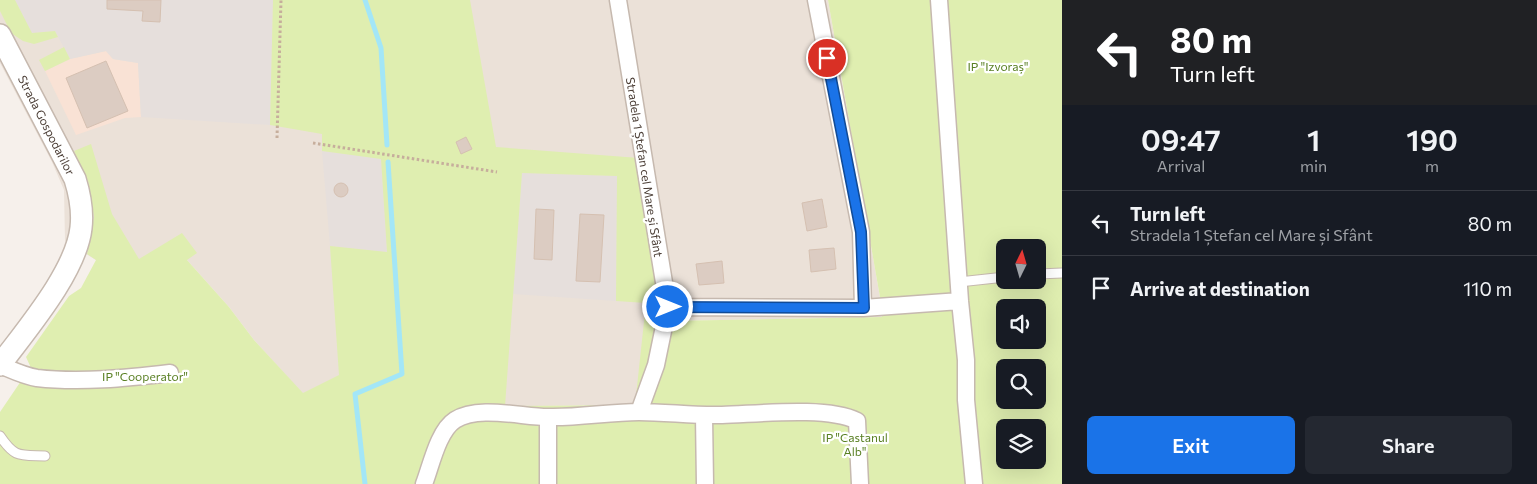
<!DOCTYPE html>
<html lang="en">
<head>
<meta charset="utf-8">
<style>
	:root { --surface:#171b24; --page:#242831; --text:#f1f3f6; --muted:#9ea1a6; --line:#363941; --accent:#1a73e8 }
	body { margin:0; font-family:Commissioner,sans-serif; background:var(--page); color:var(--text); height:100vh; display:flex; flex-direction:column; font-size:19px; white-space:nowrap }
	* { box-sizing:border-box; margin:0 }
	p { font-size:16px; color:var(--muted) }
	.icon { flex:none; width:28px; height:28px; fill:none; stroke:currentColor; stroke-width:2; stroke-linecap:round; stroke-linejoin:round }
	.map { position:relative; flex:1; overflow:hidden }
	.side { display:flex; flex-direction:column; background:var(--surface); width:475px }
	.side>* { flex:none }
	.guide { background:#202124; color:#fff; overflow:hidden }
	.needle { width:32px; rotate:5deg }
	.tools { position:absolute; left:996px; top:239px; display:grid; gap:10px }
	.tools a { display:grid; place-items:center; width:50px; height:50px; border-radius:8px; background:var(--surface); box-shadow:0 5px 20px #0002; font-size:25px }
	.pin { position:absolute; display:grid; place-items:center; width:42px; height:42px; color:#fff; margin:-21px; border:2px solid #fff; border-radius:50%; box-shadow:0 1px 5px #0007 }
	.me { position:absolute; width:55px; margin:-28px; rotate:90deg; stroke-linejoin:round; filter:drop-shadow(0 0 4px #0008) }
	.turn { display:flex; align-items:center; gap:18px; height:105px; padding:0 25px; font-size:22px }
	.turn .icon { width:65px; height:65px; stroke-width:2.5 }
	.turn b { display:block; font-size:35px; line-height:42px }
	.eta { display:flex; justify-content:space-evenly; align-items:center; height:85px; text-align:center }
	.eta b { font-size:30px; font-weight:600; line-height:35px }
	.primary-button { display:flex; gap:10px; margin-top:auto; padding:10px 25px }
	.primary-button a { flex:1; height:58px; border-radius:8px; background:var(--accent); color:#fff; font-size:20px; font-weight:600; line-height:58px; text-align:center }
	.primary-button a+a { background:var(--page); color:var(--text) }
	ul { padding:0; list-style:none }
	li { display:flex; align-items:center; gap:15px; height:65px; padding:0 25px; border-top:1px solid var(--line) }
	li div { flex:1 }
	li b { display:block; font-size:19px }
	li em { font-style:normal }
	main { display:flex; flex:1; min-height:0 }
	.map>svg:first-child { display:block }
</style>
</head>
<body>
<main>
<div class="map">
<svg width="1062" height="484" viewBox="0 0 1062 484">
	<rect width="100%" height="100%" fill="#f6f0eb"/>
	<path fill="#ebe1d8" d="M0 0H828L881 303 882 317 662 321 635 405 442 407 364 461 254 340 229 307 187 260H96L65 241 64 190 52 162 0 63Z"/>
	<path fill="#f9e2d5" d="M106 51 113 59 138 63 141 117 125 118 76 135 45 71 70 59Z"/>
	<path fill="#e6dfdc" d="M15 0H273L270 125 141 117 138 63 113 59 106 51 70 59 55 31 32 33Z
		M322 151 381 158 387 252 330 246Z
		M522 173 617 176 616 301 513 294Z"/>
	<path fill="#dfeeb0" fill-rule="evenodd" d="M0 0H15L32 33 55 31 58 37 34 44 23 41 11 33 0 11Z
		M273 0H470L496 147 639 158 663 321 882 317 881 303 828 0H1062V484H0V412L21 381 26 382 31 368 26 357 69 296 81 288 96 260 87 254 94 217 88 181 74 151 91 144 112 214 139 259 182 233 197 253 187 260 229 307 254 340 303 393 339 375 330 246 387 252 381 159 322 151V134L270 125ZM522 173 617 176 616 301 646 303 635 405 505 406ZM1005 248H1038V280H1005ZM1005 308H1038V340H1005ZM1005 368H1038V400H1005ZM1005 428H1038V460H1005Z
		M64 47 70 59 45 71 39 60Z"/>
	<g fill="none" stroke-linecap="round" stroke-linejoin="round">
		<path stroke="#a3e6f7" stroke-width="5" d="M365 0 381 48 387 145
			M365 484 355 394 402 374 388 162"/>
	</g>
	<path fill="#dcccc2" stroke="#d5c0b1" d="M107 0H161L160 22 142 21 143 11 107 9Z
		M106 61 128 111 87 128 66 78Z
		M466 137 472 149 461 154 456 142Z
		M334 190a7 7 0 1 1 14 0a7 7 0 1 1-14 0Z
		M822 199 827 227 807 231 802 203Z
		M536 209 554 210 552 260 534 259Z
		M580 214 604 215 600 282 576 281Z
		M834 248 836 269 811 272 809 250Z
		M722 261 724 283 699 285 696 264Z"/>
	<g fill="none" stroke-linecap="round" stroke-linejoin="round">
		<defs>
			<path id="service" d="M1038 274 1062 273
				M959 282 1005 277
				M0 436C15 458 19 455 45 456"/>
			<path id="minor" d="M618 0 668 307 656 365 639 412
				M816 0 861 232 863 308
				M939 0 960 301 966 360V400L974 484
				M668 307 863 308 960 301
				M0 365C12 370 24 376 37 378 80 383 127 378 170 373
				M704 416 705 484
				M548 417V484
				M424 484C431 466 438 431 455 420 478 405 522 417 548 417 578 418 609 412 639 412 667 412 694 416 722 415 758 414 827 406 857 421L860 484"/>
			<path id="tertiary" d="M0 35 75 179C80 195 83 211 81 228 76 272 26 330 0 365"/>
		</defs>
		<use href="#service" stroke="#c6b9af" stroke-width="11"/>
		<use href="#minor" stroke="#c6b9af" stroke-width="19"/>
		<use href="#tertiary" stroke="#c6b9af" stroke-width="24"/>
		<path stroke="#c6ae9c" stroke-width="3" stroke-dasharray="2.5 2.5" stroke-linecap="butt" d="M277 138 281 0
			M313 143 497 172"/>
		<use href="#service" stroke="#fff" stroke-width="9"/>
		<use href="#minor" stroke="#fff" stroke-width="16"/>
		<use href="#tertiary" stroke="#fff" stroke-width="21"/>
	</g>
	<g fill="none" stroke-linecap="round" stroke-linejoin="round">
		<defs>
			<path id="route" d="M668 307 864 308 861 232 827 58"/>
		</defs>
		<use href="#route" stroke="#114b97" stroke-width="12"/>
		<use href="#route" stroke="#1a73e8" stroke-width="9"/>
	</g>
	<g text-anchor="middle" dominant-baseline="central" stroke-width="4.5" stroke-linejoin="round" paint-order="stroke">
		<g font-size="12" fill="#587f22" stroke="#fff">
			<text x="998" y="66">IP "Izvoraș"</text>
			<text x="145" y="376">IP "Cooperator"</text>
			<text x="855" y="437">IP "Castanul<tspan x="855" dy="14">Alb"</tspan></text>
		</g>
		<g font-size="12" fill="#4c3f37" stroke="#fff">
			<text transform="translate(47 125) rotate(63)">Strada Gospodarilor</text>
			<text transform="translate(645 167) rotate(81)">Stradela 1 Ștefan cel Mare și Sfânt</text>
		</g>
	</g>
</svg>
<div class="tools">
<a><svg class="needle" viewBox="-14 -14 28 28"><path d="M0-13l5 13h-10z" fill="#e53935"/><path d="M0 13l5-13h-10z" fill="#9ea1a6"/></svg></a>
<a><svg class="icon" aria-label="sound" viewBox="0 0 24 24"><path d="M4 9h4l5-4v14l-5-4H4zM17 9q2 3 0 6"/></svg></a>
<a><svg class="icon" aria-label="search" viewBox="0 0 24 24"><circle cx="10" cy="10" r="6"/><path d="M15 15l6 6"/></svg></a>
<a><svg class="icon" aria-label="layers" viewBox="0 0 24 24"><path d="M12 4l9 5-9 5-9-5zM3 14l9 5 9-5"/></svg></a>
</div>
<div class="pin" style="left:827px;top:58px;background:#d93025"><svg class="icon" aria-label="arrive" viewBox="0 0 24 24"><path d="M6 21V4h12l-3 4 3 4H6"/></svg></div>
<svg class="me" style="left:668px;top:307px" viewBox="-20 -20 40 40"><circle r="17" fill="#1a73e8" stroke="#fff" stroke-width="3"/><path d="M0-11L8 9 0 5-8 9z" fill="#fff"/></svg>
</div>
<section class="side">
<div class="guide">
<div class="turn"><svg class="icon" aria-label="left" viewBox="0 0 24 24"><path d="M17 20v-9H6M10 6l-5 5 5 5"/></svg><div><b>80 m</b>Turn left</div></div>
</div>
<div class="eta">
<div><b>09:47</b><p>Arrival</p></div>
<div><b>1</b><p>min</p></div>
<div><b>190</b><p>m</p></div>
</div>
<ul>
<li><svg class="icon" aria-label="left" viewBox="0 0 24 24"><path d="M17 20v-9H6M10 6l-5 5 5 5"/></svg><div><b>Turn left</b><p>Stradela 1 Ștefan cel Mare și Sfânt</p></div><em>80 m</em></li>
<li><svg class="icon" aria-label="arrive" viewBox="0 0 24 24"><path d="M6 21V4h12l-3 4 3 4H6"/></svg><div><b>Arrive at destination</b></div><em>110 m</em></li>
</ul>
<div class="primary-button"><a>Exit</a><a>Share</a></div>
</section>
</main>
</body>
</html>
